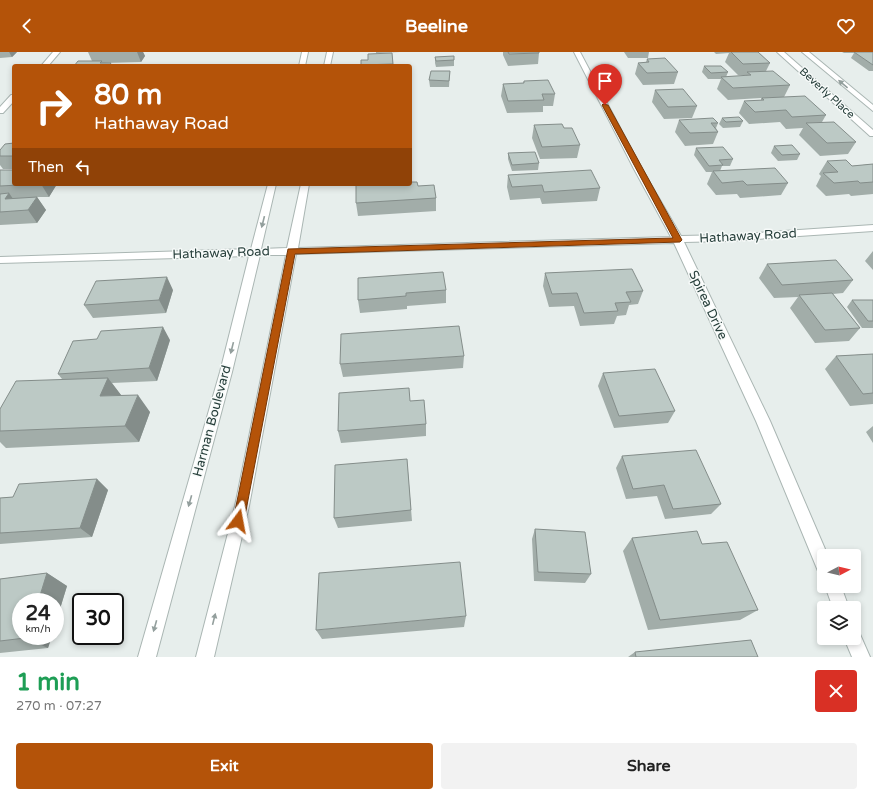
<!DOCTYPE html>
<html lang="en">
<head>
<meta charset="utf-8">
<style>
	:root { --surface:#fff; --page:#f2f2f2; --text:#222; --muted:#767676; --accent:#b45309 }
	body { margin:0; font-family:"Varela Round",sans-serif; background:var(--page); color:var(--text); height:100vh; display:flex; flex-direction:column; font-size:15px; white-space:nowrap }
	* { box-sizing:border-box; margin:0 }
	p { font-size:13px; color:var(--muted) }
	.icon { flex:none; width:22px; height:22px; fill:none; stroke:currentColor; stroke-width:2; stroke-linecap:round; stroke-linejoin:round }
	.map { position:relative; height:605px; overflow:hidden }
	.side { display:flex; flex-direction:column; background:var(--surface); flex:1 }
	.side>* { flex:none }
	.guide { position:absolute; left:12px; top:12px; width:400px; height:122px; border-radius:4px; box-shadow:0 2px 6px #0003; background:#b45309; color:#fff; overflow:hidden }
	.needle { width:26px; rotate:83deg }
	.controls { position:absolute; left:817px; top:497px; display:grid; gap:8px }
	.controls a { display:grid; place-items:center; width:44px; height:44px; border-radius:4px; background:var(--surface); box-shadow:0 2px 6px #0003; font-size:20px }
	.speed { position:absolute; left:12px; top:541px; display:flex; gap:8px; font-size:20px; font-weight:700; text-align:center }
	.speed>* { display:grid; place-content:center; width:52px; height:52px; border-radius:50%; background:var(--surface); box-shadow:0 2px 6px #0003; line-height:1 }
	.speed small { font-size:10px; font-weight:400 }
	.speed .limit { border:2px solid #111; border-radius:6px; background:#fff; color:#111 }
	.pin { position:absolute; display:grid; place-items:center; width:34px; height:34px; color:#fff; margin:-41px -17px; border-radius:50% 50% 50% 0; rotate:-45deg; box-shadow:0 0 4px #0007 }
	.pin .icon { rotate:45deg }
	.me { position:absolute; width:44px; margin:-22px; rotate:13deg; stroke-linejoin:round; filter:drop-shadow(0 0 3px #0008) }
	.turn { display:flex; align-items:center; gap:14px; height:84px; padding:0 16px; font-size:18px }
	.turn .icon { width:52px; height:52px; stroke-width:2.5 }
	.turn b { display:block; font-size:28px; line-height:34px }
	.then { display:flex; align-items:center; height:38px; padding:0 16px; background:#0003; gap:8px; font-size:15px }
	.round { display:grid; place-items:center; flex:none; width:42px; height:42px; border-radius:4px; background:var(--page) }
	.headline { display:flex; align-items:center; justify-content:space-between; height:68px; padding:0 16px }
	h1 { font-size:24px; font-weight:800; line-height:30px; color:#1e9e55 }
	.cta { display:flex; gap:8px; margin-top:auto; padding:8px 16px }
	.cta a { flex:1; height:46px; border-radius:4px; background:var(--accent); color:#fff; font-size:16px; font-weight:800; line-height:46px; text-align:center }
	.cta a+a { background:var(--page); color:var(--text) }
	header { display:flex; justify-content:space-between; align-items:center; height:52px; padding:0 16px; background:var(--accent); color:#fff; font-size:18px; font-weight:800 }
	.map>svg:first-child { display:block }
</style>
</head>
<body>
<header><svg class="icon" aria-label="back" viewBox="0 0 24 24"><path d="M15 5l-7 7 7 7"/></svg>Beeline<svg class="icon" aria-label="heart" viewBox="0 0 24 24"><path d="M12 20l-8-8c-3-5 5-10 8-4 3-6 11-1 8 4z"/></svg></header>
<div class="map">
<svg width="873" height="605" viewBox="0 0 873 605">
	<rect width="100%" height="100%" fill="#e7eeec"/>
	<g fill="none" stroke-linecap="round" stroke-linejoin="round">
		<defs>
			<path id="minor" d="M53 0H60L48 14H41Z
				M302 0H308L305 14H299Z
				M327 0H333L330 14H324Z
				M574 0H580L642 117 681 184 727 183 873 173V179L727 189 684 190 770 369 828 504H824V521L818 519 756 369 674 191 296 202 249 454 214 605H196L235 454 286 203H260L232 320 156 605H138L220 320 249 204 0 211V205L251 197 268 132H276L261 197 287 196 301 132H309L298 196 671 185 634 117Z
				M777 0H784L873 78V84H870Z
				M802 0H809L873 53V59Z
				M11 43H14V49L3 61H0V55Z
				M825 534H841L849 556H833Z
				M854 578 859 580 870 605H852L844 586H854Z"/>
		</defs>
		<use href="#minor" stroke="#aab6b3" stroke-width="2"/>
		<use href="#minor" fill="#fff" fill-rule="evenodd"/>
	</g>
	<path fill="#a2ada9" d="M0 0H17L12 5 0 6Z
		M88 0H143L145 4 141 10 104 11 112 14H124H74L92 9Z
		M376 0H400L376 1Z
		M503 0H539V1L538 12 508 14 503 3Z
		M624 0H649L648 6H628Z
		M714 0H758L770 11 766 19 790 33 784 45 826 63 822 70 856 90 848 102 820 104 799 83 803 76 786 77 780 70 749 72 739 61 744 49 761 48V46L728 48 717 37 721 27H708L702 20 704 14 728 20 726 25 746 24V23H738L725 10 729 1 716 2Z
		M842 0H873V19H869L851 6 854 1H844Z
		M392 1 393 14H361V8H368Z
		M435 5 454 8V14L436 15 435 11Z
		M647 7 678 20 674 32 643 33 635 22 638 11 646 10Z
		M450 19 449 35H430L429 28Z
		M524 29 555 42 553 54H543V60L507 61 501 44 503 32 523 31Z
		M655 38 697 54 692 66 664 67 652 50Z
		M722 66 743 69 740 75 723 76 719 72Z
		M679 68 718 71 716 76 718 80 713 92 685 94 675 80Z
		M534 73 580 93 577 106 540 107 532 86Z
		M14 91V117H3L0 113V98Z
		M774 94 800 102 797 108 778 109 771 101Z
		M696 96 733 107 730 114H722L720 119 788 131 781 143 740 146 737 142 716 143 707 132 712 120H706L694 103Z
		M508 101 539 111 538 118 512 119 508 107Z
		M827 109 852 114 873 112V142L851 144 849 142 826 144 816 134 821 124 819 122Z
		M0 118 14 132H57L49 145H37L46 158 37 171 0 173Z
		M508 123 600 136 597 149 542 152 540 146 510 148 507 135Z
		M418 134 436 146V159L358 164 356 151Z
		M873 199V218L865 209Z
		M767 212 853 228 843 241 833 242 860 276 849 289 815 291 790 256 798 245 774 246 759 226Z
		M545 221 643 239 638 252 629 253 626 263 617 264 614 272 580 274 574 254 549 255 543 234Z
		M358 226 446 238V251L407 254V257L360 261 358 248Z
		M173 238 166 261 93 266 84 253Z
		M852 248H873V276H862L847 255Z
		M170 288 157 329 112 331 121 343 150 360 139 390 6 396 0 390V357L62 327 58 322Z
		M873 302V352L850 354 825 317 836 304Z
		M464 304 463 316 343 325 340 312Z
		M603 321 675 359 668 371 614 376 598 334Z
		M410 349 426 372V384L341 391 338 379Z
		M873 374V391L866 380Z
		M622 404 721 452 711 462 665 467 657 444 626 447 616 416Z
		M407 407 412 469 338 476 334 466Z
		M97 427 108 438 92 485 0 492V446L13 445Z
		M535 477 591 522 585 531 534 529 532 487Z
		M632 486 702 492 758 558 740 568 648 578 623 499Z
		M47 521 67 534 48 596 0 601V527Z
		M466 564 464 575 322 587 316 578Z
		M635 600 758 605H628Z"/>
	<path fill="#848d8a" d="M9 0H17L12 5Z
		M137 0H143L145 4 141 10Z
		M41 132H57L49 145Z
		M9 141 18 154 5 147Z
		M37 145 46 158 37 171 28 158Z
		M167 225 173 238 166 261 159 248Z
		M163 275 170 288 157 329 149 316Z
		M108 326 121 343 100 344Z
		M138 343 150 360 139 390 125 374Z
		M97 427 108 438 92 485 80 476Z
		M47 521 67 534 55 573V550H38Z
		M26 584H52L48 596 25 586Z"/>
	<path fill="#bcc9c5" stroke="#848d8a" d="M508 0H539V1L509 2Z
		M731 0H758L770 11 743 12Z
		M854 0H873V13Z
		M392 1 393 12 361 13V8H368V2Z
		M454 4V8L436 9 435 5Z
		M665 6 678 20 647 21 638 11 649 10 647 7Z
		M78 9H102L100 11H111L109 14H74Z
		M704 14H721L728 20 711 21Z
		M431 19H450L449 29 429 28Z
		M773 19 790 33 733 36 721 25 751 23 747 20Z
		M548 28 555 42H542L544 48 508 49 503 32 524 31V29Z
		M683 37 697 54 668 55 655 38Z
		M805 44 826 63 792 65 786 58 755 60 744 49 764 48 762 46Z
		M739 65 743 69 726 70 722 66Z
		M713 66 718 71H711L718 80 690 81 679 68Z
		M834 70 856 90 827 91 806 71Z
		M562 72 564 76H572L580 93 542 95 534 73Z
		M14 91V104H0V98L5 92Z
		M792 93 800 102 782 103 774 94Z
		M723 95 733 107 719 108 723 113 709 114 696 96Z
		M535 100 539 111 512 113 508 101Z
		M846 108 852 114 873 112V130L860 131 858 129 834 131 823 121 838 120 827 109Z
		M775 116 788 131 747 133 743 129 722 131 713 119Z
		M0 118H14V132H38L0 134Z
		M591 118 600 136 544 140 542 133 512 135 508 123Z
		M410 130H417L418 134 434 133 436 146 356 151V133L379 132H410Z
		M9 141 5 147 37 145 28 158 0 160V142Z
		M836 208 853 228 782 233 767 212Z
		M632 217 643 239 626 240 631 250 615 251 618 259 584 261 577 241 552 242 545 221Z
		M443 220 446 238 406 241V244L358 248V226Z
		M167 225 159 248 84 253 96 229Z
		M832 241 860 276 825 278 799 243Z
		M852 248H873V269H868Z
		M459 274 464 304 340 312 341 282Z
		M163 275 149 316 58 322 73 289 97 287 101 279Z
		M873 302V341L863 342 836 304Z
		M655 317 675 359 619 364 603 321Z
		M108 326 100 344 138 343 125 374 0 379V357L16 329Z
		M409 336 410 349 424 348 426 372 338 379 339 341Z
		M696 398 721 452 673 457 664 433 633 437 622 404Z
		M407 407 411 458 334 466 335 413Z
		M97 427 80 476 0 481V446L13 445 19 432Z
		M535 477 585 480 591 522 538 520Z
		M697 479 702 492 727 490 758 558 660 568 632 486Z
		M460 510 466 564 316 578 319 521Z
		M47 521 38 550H21V584H26L25 586 0 589V527Z
		M751 588 758 605H636L635 600Z"/>
	<defs><path id="oneway-solid" d="M-6-.8H1V-3.2L6.5 0L1 3.2V.8H-6Z"/></defs>
	<g fill="#939f9d">
		<use href="#oneway-solid" transform="translate(843 32) rotate(-140)"/>
		<use href="#oneway-solid" transform="translate(263 170) rotate(104)"/>
		<use href="#oneway-solid" transform="translate(232 296) rotate(104)"/>
		<use href="#oneway-solid" transform="translate(190 449) rotate(106)"/>
		<use href="#oneway-solid" transform="translate(214 567) rotate(-76)"/>
		<use href="#oneway-solid" transform="translate(155 574) rotate(106)"/>
	</g>
	<path fill="#b45309" stroke="#753606" d="M603 52 608 53 682 188 680 190 295 202 244 469 242 473 238 474 234 473 233 469 288 197 673 186 602 53Z"/>
	<g text-anchor="middle" dominant-baseline="central" stroke-width="3" stroke-linejoin="round" paint-order="stroke">
		<g font-size="11" fill="#273f3b" stroke="#f7faf9">
			<text transform="translate(827 41) rotate(42)">Beverly Place</text>
		</g>
		<g font-size="13" fill="#273f3b" stroke="#f7faf9">
			<text transform="translate(748 184) rotate(-3)">Hathaway Road</text>
			<text transform="translate(221 201) rotate(-2)">Hathaway Road</text>
			<text transform="translate(708 253) rotate(65)">Spirea Drive</text>
			<text transform="translate(212 369) rotate(-75)">Harman Boulevard</text>
		</g>
	</g>
</svg>
<div class="controls">
<a><svg class="needle" viewBox="-14 -14 28 28"><path d="M0-13l5 13h-10z" fill="#e53935"/><path d="M0 13l5-13h-10z" fill="#767676"/></svg></a>
<a><svg class="icon" aria-label="layers" viewBox="0 0 24 24"><path d="M12 4l9 5-9 5-9-5zM3 14l9 5 9-5"/></svg></a>
</div>
<div class="speed"><div>24<small>km/h</small></div><div class="limit">30</div></div>
<div class="pin" style="left:605px;top:53px;background:#d93025"><svg class="icon" aria-label="arrive" viewBox="0 0 24 24"><path d="M6 21V4h12l-3 4 3 4H6"/></svg></div>
<svg class="me" style="left:238px;top:469px" viewBox="-20 -20 40 40"><path d="M0-17L14 15 0 8-14 15z" fill="#b45309" stroke="#fff" stroke-width="4"/></svg>
<div class="guide">
<div class="turn"><svg class="icon" aria-label="right" viewBox="0 0 24 24"><path d="M7 20v-9h11M14 6l5 5-5 5"/></svg><div><b>80 m</b>Hathaway Road</div></div>
<div class="then">Then<svg class="icon" aria-label="left" viewBox="0 0 24 24"><path d="M17 20v-9H6M10 6l-5 5 5 5"/></svg></div>
</div>
</div>
<section class="side">
<div class="headline"><div><h1>1 min</h1><p>270 m · 07:27</p></div><a class="round" style="background:#d93025;color:#fff"><svg class="icon" aria-label="close" viewBox="0 0 24 24"><path d="M6 6l12 12M18 6L6 18"/></svg></a></div>
<div class="cta"><a>Exit</a><a>Share</a></div>
</section>
</body>
</html>
